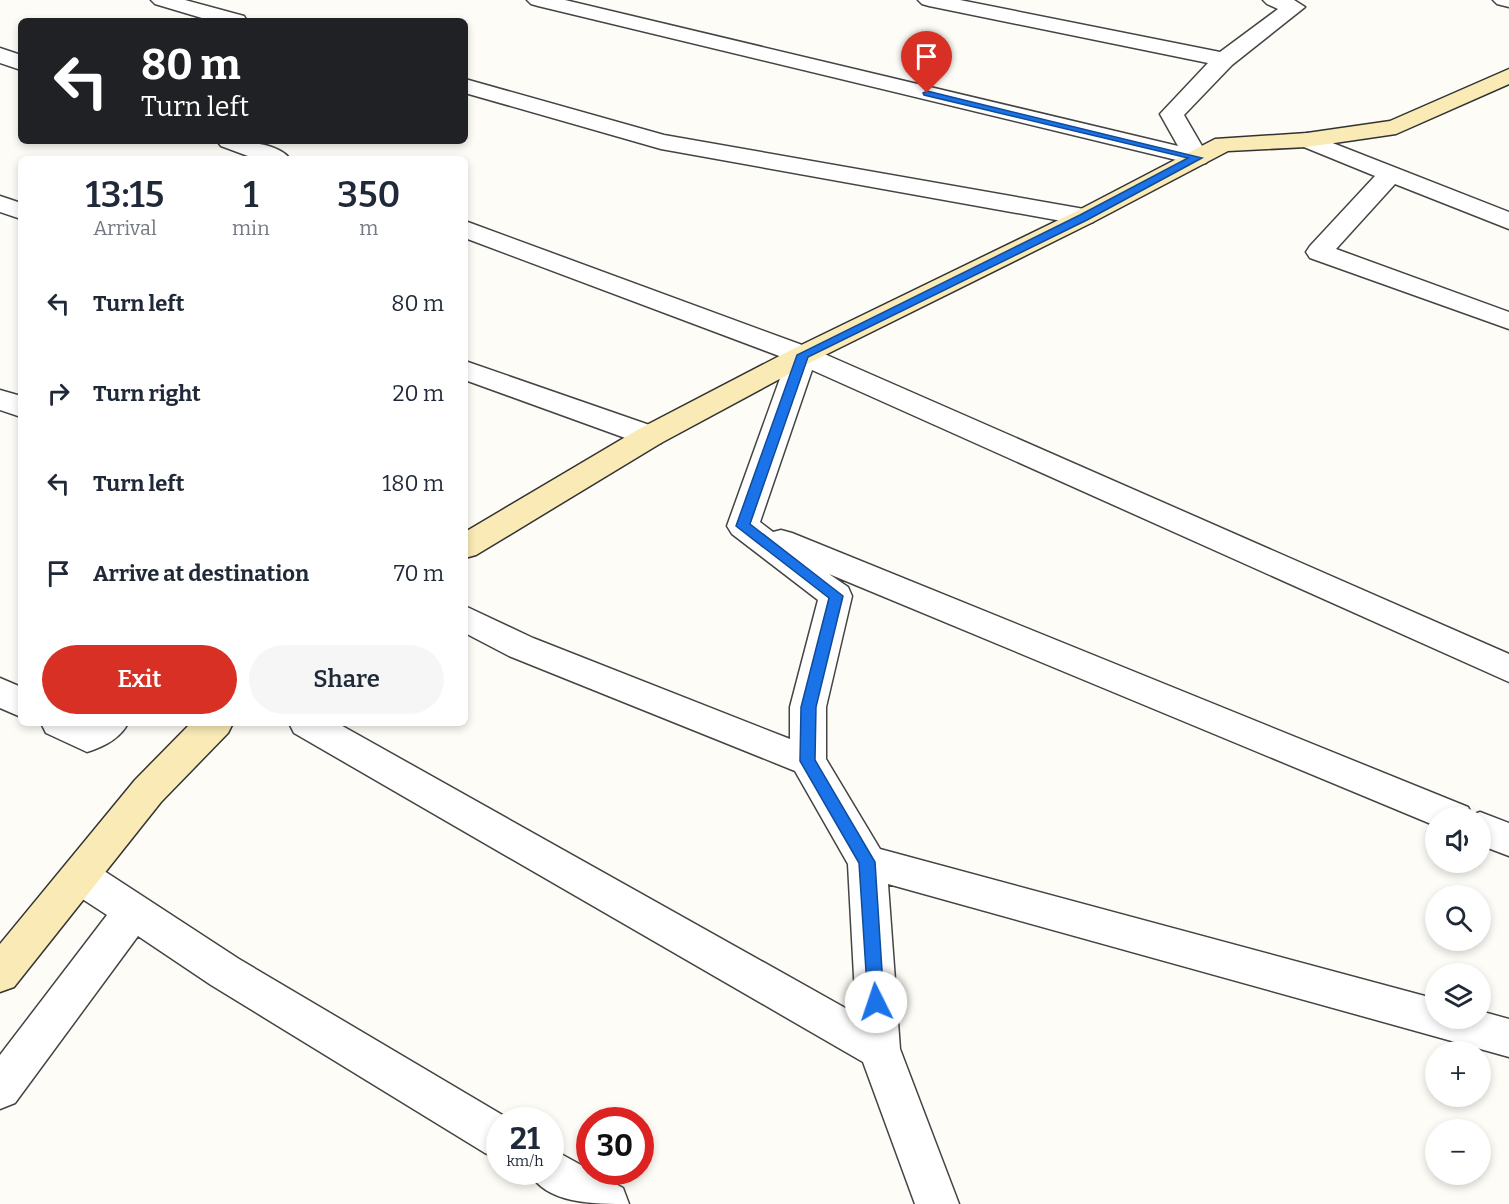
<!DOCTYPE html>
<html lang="en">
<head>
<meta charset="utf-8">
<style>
	:root { --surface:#fff; --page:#f6f6f7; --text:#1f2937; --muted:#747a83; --accent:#d93025 }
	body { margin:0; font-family:Bitter,serif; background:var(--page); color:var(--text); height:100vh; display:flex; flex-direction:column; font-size:22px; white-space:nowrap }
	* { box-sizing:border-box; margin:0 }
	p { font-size:20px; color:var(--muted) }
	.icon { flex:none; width:33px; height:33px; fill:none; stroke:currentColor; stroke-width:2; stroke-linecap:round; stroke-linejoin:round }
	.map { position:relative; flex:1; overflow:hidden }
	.sheet { position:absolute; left:18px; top:156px; width:450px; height:570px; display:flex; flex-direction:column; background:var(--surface); border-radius:9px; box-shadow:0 3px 9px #0003 }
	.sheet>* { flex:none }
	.top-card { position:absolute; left:18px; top:18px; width:450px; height:126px; border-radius:9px; box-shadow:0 3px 9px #0003; background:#202124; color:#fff; overflow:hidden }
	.buttons { position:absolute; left:1425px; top:807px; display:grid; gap:12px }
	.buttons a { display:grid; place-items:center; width:66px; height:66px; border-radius:50%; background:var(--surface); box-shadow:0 3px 9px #0003; font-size:30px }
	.speed { position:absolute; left:486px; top:1107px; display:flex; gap:12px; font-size:30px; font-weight:700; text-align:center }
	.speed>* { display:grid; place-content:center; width:78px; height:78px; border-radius:50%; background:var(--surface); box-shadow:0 3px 9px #0003; line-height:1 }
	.speed small { font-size:15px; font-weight:400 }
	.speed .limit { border:9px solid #d22; background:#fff; color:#111 }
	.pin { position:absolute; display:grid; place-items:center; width:51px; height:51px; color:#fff; margin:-62px -26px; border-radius:50% 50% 50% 0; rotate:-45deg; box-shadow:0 0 6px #0007 }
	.pin .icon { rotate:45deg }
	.me { position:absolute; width:66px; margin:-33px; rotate:356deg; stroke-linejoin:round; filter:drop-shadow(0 0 4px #0008) }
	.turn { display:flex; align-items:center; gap:21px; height:126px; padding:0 24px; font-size:27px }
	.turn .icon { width:78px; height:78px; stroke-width:2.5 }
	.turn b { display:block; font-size:42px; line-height:51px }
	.eta { display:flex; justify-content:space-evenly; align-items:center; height:102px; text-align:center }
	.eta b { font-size:36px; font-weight:600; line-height:42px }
	.primary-button { display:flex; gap:12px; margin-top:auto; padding:12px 24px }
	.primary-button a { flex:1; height:69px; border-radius:36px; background:var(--accent); color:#fff; font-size:24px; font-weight:600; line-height:69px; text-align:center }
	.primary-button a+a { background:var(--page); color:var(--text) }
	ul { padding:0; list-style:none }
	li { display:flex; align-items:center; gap:18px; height:90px; padding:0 24px }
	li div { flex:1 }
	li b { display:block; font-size:22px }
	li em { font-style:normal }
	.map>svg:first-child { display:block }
</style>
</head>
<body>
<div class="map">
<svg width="1509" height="1204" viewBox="0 0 1509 1204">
	<rect width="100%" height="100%" fill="#fefcf6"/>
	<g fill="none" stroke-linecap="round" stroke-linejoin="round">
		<defs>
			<path id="street" d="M151 0H185L244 16 247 21H212L155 4Z
				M527 0H565L1178 146 1160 114 1208 63 929 6 922 4 918 0H960L1220 52 1278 9 1267 4 1263 0H1294L1305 7 1232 65 1184 115 1209 158 1206 163 1197 165 538 6 531 4Z
				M1493 0H1509V7L1497 4Z
				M0 48 21 55V70L0 63Z
				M465 79 664 135 1084 209 1093 212 1097 217 1093 222 1084 225 661 149 465 93Z
				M1307 133 1509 212V229L1395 184 1336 249 1509 312V329L1310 258 1306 252 1310 246 1375 176 1299 145 1295 140 1299 135Z
				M217 141C237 141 277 141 290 159H256L221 146Z
				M0 196 21 203V219L0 212Z
				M465 221 813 349 1509 654V682L812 370 760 522 773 532 781 530 792 533 1468 807 1472 815 1480 812 1509 823V856L1480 845V818H1436V826L829 574 848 587 852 596 826 707V759L880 849 1436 999V1018H1480V1011L1509 1019V1057L888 884 900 1049 959 1204H915L863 1062 294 733 289 723H337L856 1014 848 864 795 771 509 656 465 633V606L533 638 790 739V707L818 600 732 534 727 526 787 359 465 238Z
				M465 361 661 429 665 436 661 443 650 446 639 443 465 380Z
				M0 390 21 396V417L0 410Z
				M0 678 21 687V717L0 708Z
				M41 723H128C120 739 103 747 87 752L46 733Z
				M81 860 95 865 239 959 511 1120H500V1159L485 1153 211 985 138 936 15 1103 0 1109V1055L107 915 67 889 62 877 67 865Z
				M550 1148 623 1188 629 1204C593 1204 546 1204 529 1172H550Z"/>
			<path id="secondary" d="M1509 69V84L1396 134 1307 147 1228 151 1093 222 813 361 661 443 476 555 465 558V532L639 429 793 349 1075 212 1215 139 1307 133 1390 121Z
				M191 723H233L228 733 161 802 14 987 0 992V944L135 780Z"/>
		</defs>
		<use href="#street" stroke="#444" stroke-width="3"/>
		<use href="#secondary" stroke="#333" stroke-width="3"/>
		<use href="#street" fill="#fff" fill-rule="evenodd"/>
		<use href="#secondary" fill="#f9eab6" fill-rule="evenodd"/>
	</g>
	<path fill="#1a73e8" stroke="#114b97" stroke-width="1.5" d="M927 91 1202 158 1087 220 808 357 750 524 843 596 816 707 815 760 875 862 884 1002 882 1008 876 1010 870 1008 868 1002 859 863 800 761 801 707 829 598 736 526 797 355 1080 215 1188 158 924 95 923 93Z"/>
</svg>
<div class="buttons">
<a><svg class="icon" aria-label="sound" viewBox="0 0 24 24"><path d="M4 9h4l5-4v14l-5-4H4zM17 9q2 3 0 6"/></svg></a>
<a><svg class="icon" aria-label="search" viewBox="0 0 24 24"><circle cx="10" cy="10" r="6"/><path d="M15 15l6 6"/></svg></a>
<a><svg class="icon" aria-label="layers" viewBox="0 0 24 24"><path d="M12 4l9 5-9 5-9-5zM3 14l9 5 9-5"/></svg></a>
<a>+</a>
<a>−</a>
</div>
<div class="speed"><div>21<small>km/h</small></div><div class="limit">30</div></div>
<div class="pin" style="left:927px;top:93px;background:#d93025"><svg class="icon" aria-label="arrive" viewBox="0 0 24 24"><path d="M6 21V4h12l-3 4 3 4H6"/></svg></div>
<svg class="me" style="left:876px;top:1002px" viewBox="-20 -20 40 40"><circle r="19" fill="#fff"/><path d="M0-13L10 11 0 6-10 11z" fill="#1a73e8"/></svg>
<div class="top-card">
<div class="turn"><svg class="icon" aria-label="left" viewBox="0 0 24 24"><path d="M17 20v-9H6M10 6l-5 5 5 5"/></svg><div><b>80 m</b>Turn left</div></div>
</div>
<section class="sheet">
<div class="eta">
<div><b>13:15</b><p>Arrival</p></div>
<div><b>1</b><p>min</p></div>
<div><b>350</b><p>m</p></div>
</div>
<ul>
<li><svg class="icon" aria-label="left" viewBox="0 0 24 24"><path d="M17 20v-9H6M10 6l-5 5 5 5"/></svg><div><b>Turn left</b></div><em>80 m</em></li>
<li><svg class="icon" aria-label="right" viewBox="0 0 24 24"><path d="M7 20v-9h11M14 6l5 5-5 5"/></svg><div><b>Turn right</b></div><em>20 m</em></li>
<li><svg class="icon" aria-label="left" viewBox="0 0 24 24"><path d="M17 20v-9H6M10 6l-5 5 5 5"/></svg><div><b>Turn left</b></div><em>180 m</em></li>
<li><svg class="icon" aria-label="arrive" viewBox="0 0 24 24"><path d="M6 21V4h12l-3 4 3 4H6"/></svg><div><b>Arrive at destination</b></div><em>70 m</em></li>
</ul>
<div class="primary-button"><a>Exit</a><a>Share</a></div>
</section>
</div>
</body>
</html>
